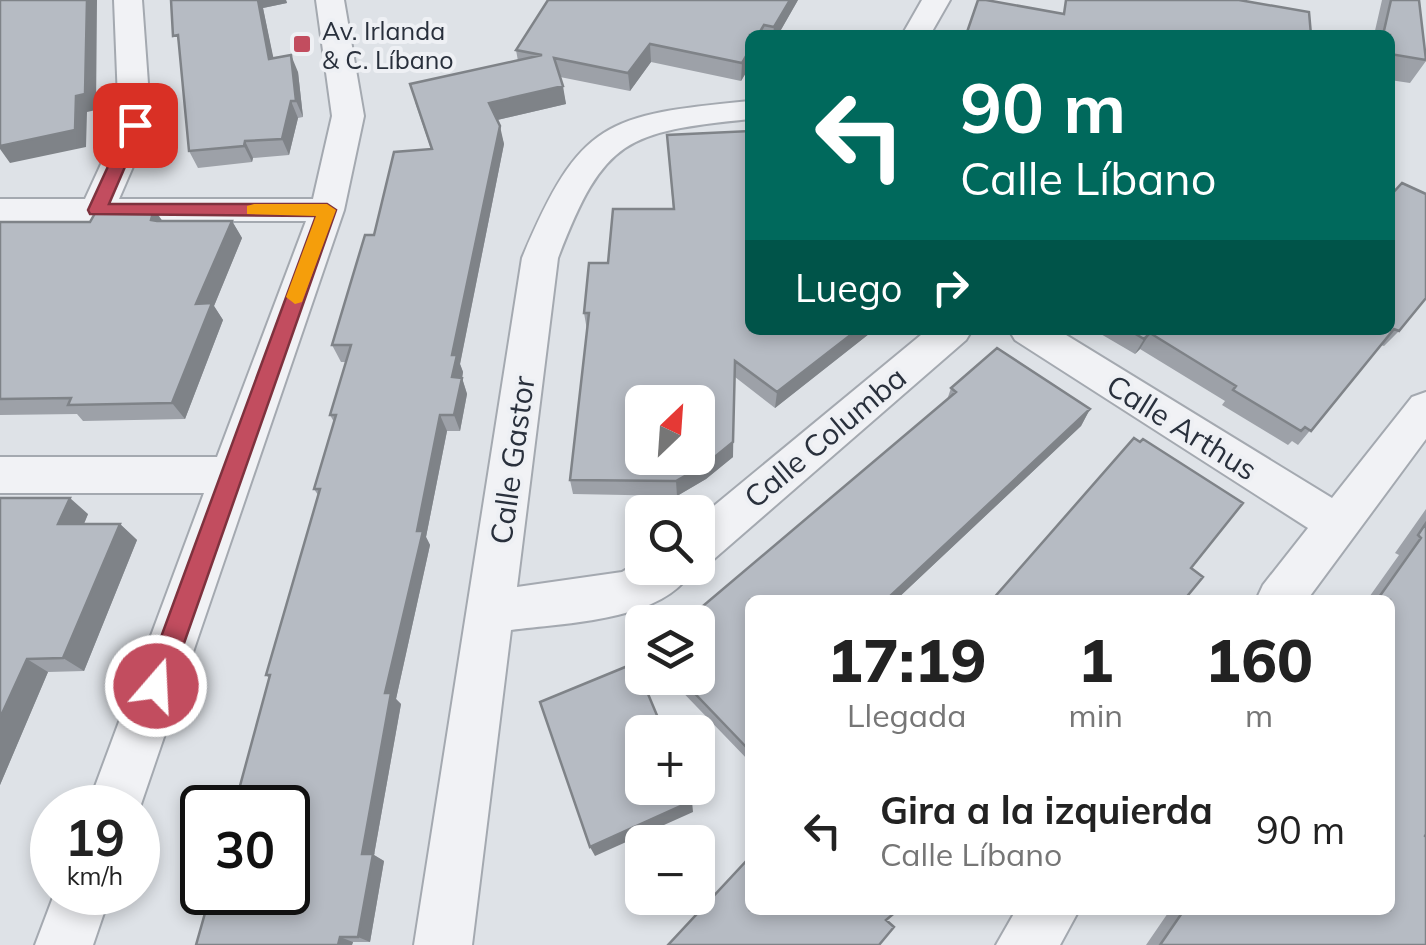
<!DOCTYPE html>
<html lang="es">
<head>
<meta charset="utf-8">
<style>
	:root { --surface:#fff; --page:#f2f2f2; --text:#222; --muted:#767676 }
	body { margin:0; font-family:Mulish,sans-serif; background:var(--page); color:var(--text); height:100vh; display:flex; flex-direction:column; font-size:38px; white-space:nowrap }
	* { box-sizing:border-box; margin:0 }
	p { font-size:32px; color:var(--muted) }
	.icon { flex:none; width:55px; height:55px; fill:none; stroke:currentColor; stroke-width:2; stroke-linecap:round; stroke-linejoin:round }
	.map { position:relative; flex:1; overflow:hidden }
	.details { position:absolute; left:745px; top:595px; width:650px; height:320px; display:flex; flex-direction:column; background:var(--surface); border-radius:15px; box-shadow:0 5px 15px #0003 }
	.details>* { flex:none }
	.hud { position:absolute; left:745px; top:30px; width:650px; height:305px; border-radius:15px; box-shadow:0 5px 15px #0003; background:#00695c; color:#fff; overflow:hidden }
	.needle { width:65px; rotate:25deg }
	.fabs { position:absolute; left:625px; top:385px; display:grid; gap:20px }
	.fabs a { display:grid; place-items:center; width:90px; height:90px; border-radius:15px; background:var(--surface); box-shadow:0 5px 15px #0003; font-size:50px }
	.speed { position:absolute; left:30px; top:785px; display:flex; gap:20px; font-size:50px; font-weight:700; text-align:center }
	.speed>* { display:grid; place-content:center; width:130px; height:130px; border-radius:50%; background:var(--surface); box-shadow:0 5px 15px #0003; line-height:1 }
	.speed small { font-size:25px; font-weight:400 }
	.speed .limit { border:5px solid #111; border-radius:15px; background:#fff; color:#111 }
	.pin { position:absolute; display:grid; place-items:center; width:85px; height:85px; color:#fff; margin:-42px; border-radius:20px; box-shadow:0 5px 15px #0006 }
	.me { position:absolute; width:110px; margin:-55px; rotate:19deg; stroke-linejoin:round; filter:drop-shadow(0 0 8px #0008) }
	.turn { display:flex; align-items:center; gap:35px; height:210px; padding:0 50px; font-size:45px }
	.turn .icon { width:130px; height:130px; stroke-width:2.5 }
	.turn b { display:block; font-size:70px; line-height:85px }
	.then { display:flex; align-items:center; height:95px; padding:0 50px; background:#0003; gap:20px; font-size:38px }
	.eta { display:flex; justify-content:space-evenly; align-items:center; height:170px; text-align:center }
	.eta b { font-size:60px; font-weight:800; line-height:70px }
	ul { padding:0; list-style:none }
	li { display:flex; align-items:center; gap:30px; height:130px; padding:0 50px }
	li div { flex:1 }
	li b { display:block; font-size:38px }
	li em { font-style:normal }
	.map>svg:first-child { display:block }
</style>
</head>
<body>
<div class="map">
<svg width="1426" height="945" viewBox="0 0 1426 945">
	<rect width="100%" height="100%" fill="#dee2e7"/>
	<g fill="none" stroke-linecap="round" stroke-linejoin="round">
		<defs>
			<path id="street" d="M114 0H142L151 125 119 199H313L332 116 316 0H344L364 116 344 210 138 813V808H87L204 493H0V457H217L306 221H0V199H85L119 125Z
				M922 0H950L930 35H902Z
				M750 101V119C626 132 604 138 558 258L517 587 622 572 642 560V568H693C668 621 563 623 511 630L472 945H414L522 258C580 120 606 115 750 101Z
				M927 330H972L966 340 714 559 698 564V519Z
				M1009 330H1058L1332 498 1412 397 1426 392V439L1307 600H1256L1263 585 1308 528 1015 340Z
				M55 892H111L93 945H35Z
				M1016 910H1079L1060 945H996Z"/>
		</defs>
		<use href="#street" stroke="#a4a9b0" stroke-width="4"/>
		<use href="#street" fill="#f1f2f5" fill-rule="evenodd"/>
	</g>
	<path fill="#9da1a8" d="M171 0H286L287 3 263 8 273 58 298 72 303 117 298 118 289 155 253 158 252 162 198 168 189 151 179 47Z
		M798 0 778 35H750V66L741 81 651 62 630 91 560 77 566 104 497 120 504 144 460 364 463 372 462 378 467 394 460 431H447L426 537 430 545 396 699 401 704 374 855 384 861 370 942H353L352 945H196L269 678 266 675 318 495 314 489 334 422 330 415 346 362H341L332 345 374 235 431 149 415 102 518 61 516 50Z
		M1382 0H1419L1426 61 1410 83 1390 80V35H1374Z
		M667 135 750 330H874L775 408 735 377 733 457 706 479 677 496 573 494 570 480 587 330 584 313 608 263 673 209Z
		M1390 196 1399 331 1384 346 1381 345 1298 445 1292 441 1288 445 1222 405 1225 401 1140 349 1135 354 1094 330H1390Z
		M232 221 242 238 214 306 223 320 185 419 83 421 77 414 0 415V222Z
		M997 348 1090 409 1081 426 896 600H750V762L669 678H698V622H684L947 400 951 388Z
		M0 498 88 514 84 524H120L137 540 84 671 48 672 0 785Z
		M1426 509V834L1425 836 1426 945H1146L1170 910H1390V600H1367L1399 555 1395 553Z"/>
	<path fill="#7f8388" d="M87 0H97L96 110 87 112 86 147 10 163 0 149V146Z
		M258 0H286L287 3 263 8 277 75 269 59Z
		M790 0H798L778 35H773L774 27Z
		M650 44 651 62 630 91 628 73Z
		M750 49V66L741 81 742 63Z
		M291 55 298 72 303 117 296 101Z
		M563 86 566 104 493 121 489 103Z
		M291 101 298 118 289 155 282 139Z
		M500 126 504 144 460 364 463 372 462 378 467 394 460 431 454 415 452 355Z
		M245 141 253 158 252 162 244 146Z
		M154 209 166 226 151 220Z
		M232 221 242 238 214 306 223 320 185 419 172 403 196 304Z
		M857 330H874L775 408 777 392Z
		M1150 333 1140 349 1135 354 1144 339Z
		M1090 409 1081 426 896 600H886Z
		M440 415 447 431 426 537 430 545 396 699 401 704 374 855 384 861 370 942 358 937 362 854 385 693Z
		M733 442V457L706 479 677 496 676 481Z
		M70 498 88 514 77 540 58 524Z
		M120 524 137 540 84 671 63 658Z
		M27 659 48 672 0 785V718Z
		M692 801 693 812 595 856 590 847Z
		M340 937 353 942 352 945H338Z"/>
	<path fill="#b6bbc3" stroke="#7f8388" stroke-width="2.5" fill-rule="evenodd" d="M0 0H87L85 94 76 96 75 130 0 146Z
		M171 0H258L269 59 291 55 296 101H291L282 139 245 141 244 146 189 151 178 35 173 36Z
		M548 0H790L774 27 764 25 758 35H750V49L742 63 650 44 628 73 554 58 563 86 489 103 500 126 452 355H457L452 377 462 378 454 415H440L417 531H423L385 693H391L362 854H373L358 937H340L338 945H196L211 892H288V808H234L270 675H266L320 489H314L336 415H330L351 345H332L365 235H374L394 152 432 149 410 84 542 55 516 50Z
		M978 0H986L1064 14 1066 0H1239L1309 12 1311 35H966Z
		M1391 0H1419L1426 60 1390 54V35H1383Z
		M750 131V330H857L777 392 735 361 733 442 706 464 676 481 570 480 589 313H584L589 263H608L613 209H674L667 135ZM642 402H698V458H642Z
		M1402 183 1426 194V298L1399 331 1394 329 1311 431 1305 427 1301 431 1233 390 1236 386 1150 333 1144 339 1129 330H1390V196Z
		M98 208 154 209 151 220 157 221H232L196 304 212 303 172 403 68 405 71 398 0 399V222H90Z
		M997 348 1090 409 886 600H750V751L680 678H698V622H684L956 392 951 388Z
		M1134 438 1140 442 1143 439 1243 503 1191 568 1203 577 1184 600H992Z
		M0 498H70L58 524H120L63 658 27 659 0 718Z
		M1426 523V834L1425 836 1426 837V945H1160L1184 910H1390V600H1377L1421 538 1418 535Z
		M635 663 664 732H642V788H686L692 801 590 847 540 702Z
		M750 857V910H898L886 920 894 927 879 945H668Z"/>
	<path fill="#c24d5f" stroke="#7e323e" stroke-width="2.5" d="M135 120 143 125 109 204H327L336 210 169 686 165 695 156 699 146 695 143 686 316 216 90 214 88 210 127 125Z"/>
	<path fill="#f59e0b" d="M254 204H327L336 210 302 302 295 304 286 297 316 216 247 214V206Z"/>
	<rect fill="#c24d5f" stroke="#eef0f4" stroke-width="4" x="292" y="34" width="20" height="20" rx="5"/>
	<g text-anchor="middle" dominant-baseline="central" stroke-width="8" stroke-linejoin="round" paint-order="stroke">
		<g font-size="25" fill="#29303c" stroke="#eef0f4" text-anchor="start">
			<text x="322" y="30">Av. Irlanda<tspan x="322" dy="29">&amp; C. Líbano</tspan></text>
		</g>
		<g font-size="30" fill="#29303c" stroke="#eef0f4">
			<text transform="translate(1182 427) rotate(32)">Calle Arthus</text>
			<text transform="translate(825 437) rotate(-40)">Calle Columba</text>
			<text transform="translate(512 460) rotate(-82)">Calle Gastor</text>
		</g>
	</g>
</svg>
<div class="fabs">
<a><svg class="needle" viewBox="-14 -14 28 28"><path d="M0-13l5 13h-10z" fill="#e53935"/><path d="M0 13l5-13h-10z" fill="#767676"/></svg></a>
<a><svg class="icon" aria-label="search" viewBox="0 0 24 24"><circle cx="10" cy="10" r="6"/><path d="M15 15l6 6"/></svg></a>
<a><svg class="icon" aria-label="layers" viewBox="0 0 24 24"><path d="M12 4l9 5-9 5-9-5zM3 14l9 5 9-5"/></svg></a>
<a>+</a>
<a>−</a>
</div>
<div class="speed"><div>19<small>km/h</small></div><div class="limit">30</div></div>
<div class="pin" style="left:135px;top:125px;background:#d93025"><svg class="icon" aria-label="arrive" viewBox="0 0 24 24"><path d="M6 21V4h12l-3 4 3 4H6"/></svg></div>
<svg class="me" style="left:156px;top:686px" viewBox="-20 -20 40 40"><circle r="17" fill="#c24d5f" stroke="#fff" stroke-width="3"/><path d="M0-11L8 9 0 5-8 9z" fill="#fff"/></svg>
<div class="hud">
<div class="turn"><svg class="icon" aria-label="left" viewBox="0 0 24 24"><path d="M17 20v-9H6M10 6l-5 5 5 5"/></svg><div><b>90 m</b>Calle Líbano</div></div>
<div class="then">Luego<svg class="icon" aria-label="right" viewBox="0 0 24 24"><path d="M7 20v-9h11M14 6l5 5-5 5"/></svg></div>
</div>
<section class="details">
<div class="eta">
<div><b>17:19</b><p>Llegada</p></div>
<div><b>1</b><p>min</p></div>
<div><b>160</b><p>m</p></div>
</div>
<ul>
<li><svg class="icon" aria-label="left" viewBox="0 0 24 24"><path d="M17 20v-9H6M10 6l-5 5 5 5"/></svg><div><b>Gira a la izquierda</b><p>Calle Líbano</p></div><em>90 m</em></li>
</ul>
</section>
</div>
</body>
</html>
